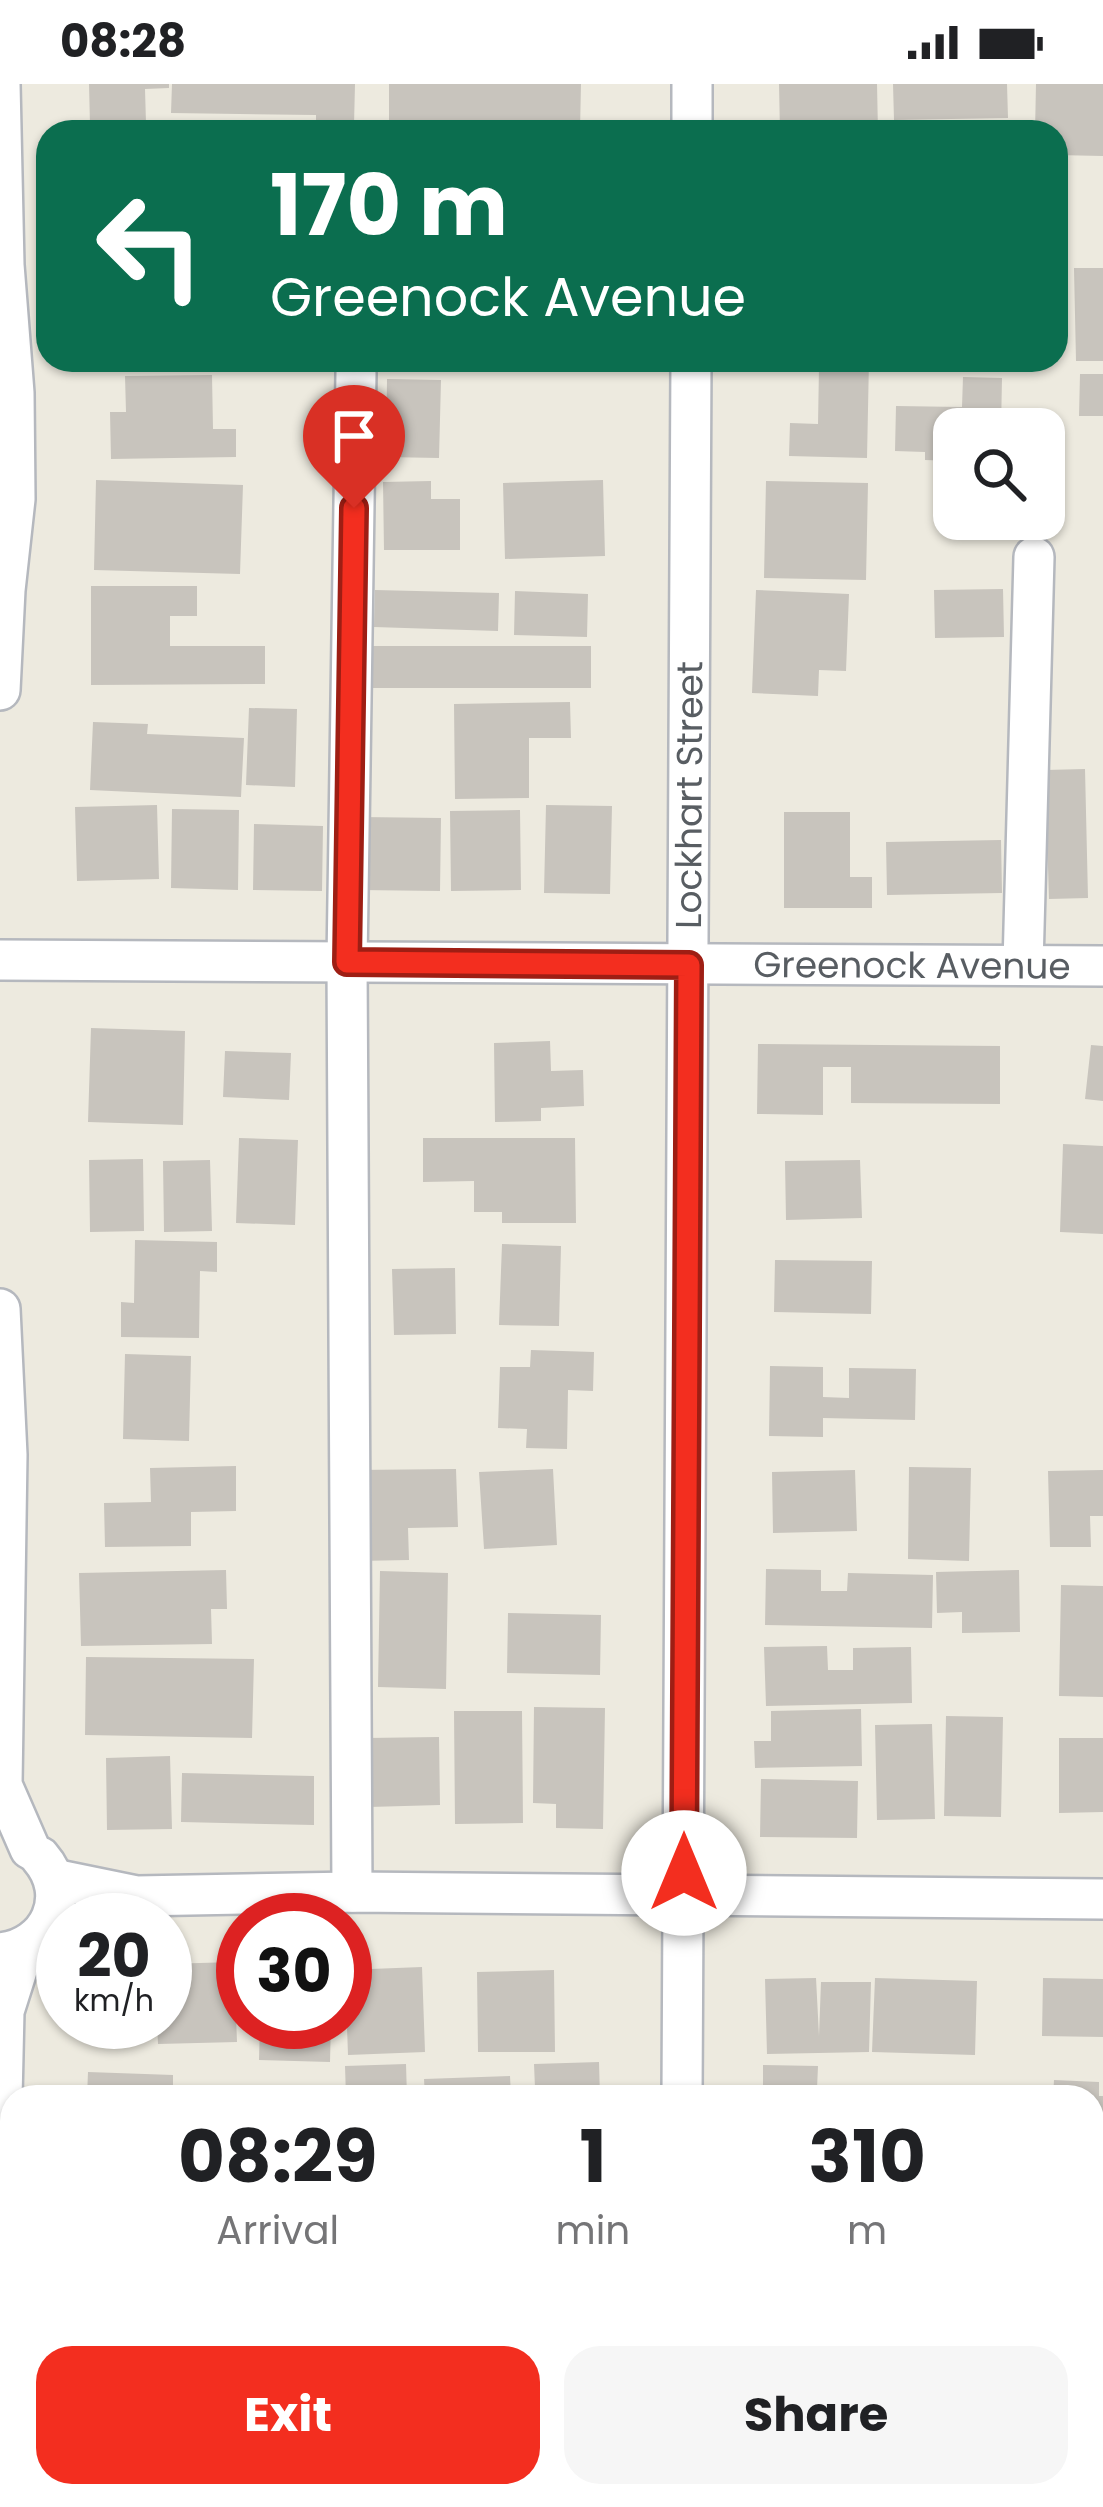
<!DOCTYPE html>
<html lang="en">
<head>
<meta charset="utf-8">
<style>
	:root { --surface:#fff; --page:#f6f6f6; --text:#202124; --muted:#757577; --accent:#f32e1f }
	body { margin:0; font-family:Poppins,sans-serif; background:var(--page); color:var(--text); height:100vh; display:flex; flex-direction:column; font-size:45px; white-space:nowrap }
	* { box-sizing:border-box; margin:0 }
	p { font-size:39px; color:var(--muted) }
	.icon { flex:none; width:66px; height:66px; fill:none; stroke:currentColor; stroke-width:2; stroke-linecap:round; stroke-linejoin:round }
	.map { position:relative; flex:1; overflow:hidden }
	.sheet { position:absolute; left:0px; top:2001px; width:1104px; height:423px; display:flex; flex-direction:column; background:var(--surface); border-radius:36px 36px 0 0; box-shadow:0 3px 9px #0004 }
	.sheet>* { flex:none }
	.banner { position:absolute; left:36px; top:36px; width:1032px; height:252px; border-radius:36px; box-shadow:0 3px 9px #0004; background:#0b6e4f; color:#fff; overflow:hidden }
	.controls { position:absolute; left:933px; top:324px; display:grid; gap:24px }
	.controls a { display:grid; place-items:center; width:132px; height:132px; border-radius:24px; background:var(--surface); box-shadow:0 3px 9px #0004; font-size:60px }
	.speed { position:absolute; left:36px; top:1809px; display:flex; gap:24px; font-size:60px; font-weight:700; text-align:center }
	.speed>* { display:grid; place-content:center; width:156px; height:156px; border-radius:50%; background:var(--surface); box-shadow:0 3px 9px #0004; line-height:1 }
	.speed small { font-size:30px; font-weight:400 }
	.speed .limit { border:18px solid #d22; background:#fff; color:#111 }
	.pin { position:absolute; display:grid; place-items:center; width:102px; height:102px; color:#fff; margin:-123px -51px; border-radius:50% 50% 50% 0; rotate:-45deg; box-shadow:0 0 12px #0007 }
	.pin .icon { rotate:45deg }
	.me { position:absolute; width:132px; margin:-66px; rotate:0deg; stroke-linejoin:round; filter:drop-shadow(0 0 9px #0008) }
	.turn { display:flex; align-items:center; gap:42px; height:252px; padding:0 36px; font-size:54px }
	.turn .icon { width:156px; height:156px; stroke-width:2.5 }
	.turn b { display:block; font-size:84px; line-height:102px }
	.eta { display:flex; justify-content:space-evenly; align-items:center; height:204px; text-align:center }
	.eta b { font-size:72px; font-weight:700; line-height:84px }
	.primary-button { display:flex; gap:24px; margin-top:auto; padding:24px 36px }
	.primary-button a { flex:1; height:138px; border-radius:36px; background:var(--accent); color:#fff; font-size:48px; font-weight:700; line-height:138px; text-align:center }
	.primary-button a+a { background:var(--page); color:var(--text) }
	.status { display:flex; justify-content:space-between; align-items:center; height:84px; padding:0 60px; background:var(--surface); direction:ltr }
	.status svg { height:33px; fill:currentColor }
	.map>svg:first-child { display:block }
</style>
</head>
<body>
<div class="status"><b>08:28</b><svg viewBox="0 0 49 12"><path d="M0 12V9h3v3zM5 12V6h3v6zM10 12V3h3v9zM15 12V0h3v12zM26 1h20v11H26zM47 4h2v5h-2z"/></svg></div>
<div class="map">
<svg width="1103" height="2423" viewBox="0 0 1103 2423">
	<rect width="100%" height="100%" fill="#edeadf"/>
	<path fill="#c8c4bd" d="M89 0H169V4L145 5 146 39 90 41Z
		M172 0H355L354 41 316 40V31L171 29Z
		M389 0H581L580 46 389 42Z
		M779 0H877L878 48H780Z
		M893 0H1007L1008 34 894 36Z
		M1036 0H1103V72L1056 71V48H1035Z
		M1074 184H1103V277H1076Z
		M789 276H869L867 374 789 372 790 339 818 340 819 283 789 282Z
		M1080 290H1103V332H1079Z
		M212 291 213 345H236V373L111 375 110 328H126L125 292Z
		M963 293 1002 294 1001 345H954V377L925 376V368L895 367 896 322 962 323Z
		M387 295 441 296 439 374 386 373Z
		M96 396 243 401 240 490 94 486Z
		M603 396 605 472 505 475 503 399Z
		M431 397V415H460V466H384L383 398Z
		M766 397 868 399 866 496 764 494Z
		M91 502H197V532H170V562H265V600L91 601Z
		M1003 505 1004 553 935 554 934 506Z
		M375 506 499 509 498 547 374 543Z
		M756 506 849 510 846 587 819 586 818 612 752 609Z
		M515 507 588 510 587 553 514 551Z
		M365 562H591V604H365Z
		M570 618 571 654H529V714L455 715 454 620Z
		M249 624 297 625 295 703 246 701Z
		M93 638 148 640 147 650 244 654 241 713 90 706Z
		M1085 685 1088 814 1049 815 1045 686Z
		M157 721 159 795 77 797 75 723Z
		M546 721 612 722 610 810 544 809Z
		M172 725 239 726 238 806 171 804Z
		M520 726 521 806 451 807 450 727Z
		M784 728H850V793H872V824H784Z
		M361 733 441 734 440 807 360 806Z
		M254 740 323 742 322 807 253 806Z
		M1001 756 1002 809 887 811 886 758Z
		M91 944 185 947 183 1041 88 1038Z
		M550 957 551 987 583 986 584 1022 541 1024V1037L495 1038 494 959Z
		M758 960 1000 962V1020L851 1019V983H823V1031L757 1030Z
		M1091 961 1103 962V1017L1085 1015Z
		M225 967 291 969 289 1016 223 1013Z
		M239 1054 298 1056 295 1141 236 1139Z
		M423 1054H575L576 1139H502V1128H474V1097L423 1098Z
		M1063 1060 1103 1062V1150L1060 1148Z
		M143 1075 144 1147 90 1148 89 1076Z
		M210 1076 212 1147 164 1148 163 1077Z
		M860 1076 862 1134 786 1136 785 1077Z
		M135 1156 217 1158V1188L200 1187 199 1254 121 1253V1218L134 1219Z
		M502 1160 561 1162 559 1242 499 1241Z
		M775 1176 872 1177 871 1230 774 1228Z
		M455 1184 456 1250 394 1251 392 1185Z
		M531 1266 594 1268 593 1307 568 1306 567 1365 526 1364 527 1345 498 1344 500 1283H530Z
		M125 1270 191 1272 189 1357 123 1355Z
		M770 1282 823 1283V1313L849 1314V1284L916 1285 915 1336 823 1334V1353L769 1352Z
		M236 1382V1427L191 1428V1462L105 1463 104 1419 151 1418 150 1384Z
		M909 1383 971 1384 969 1477 908 1475Z
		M456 1385 458 1443 408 1444 409 1476 357 1477 355 1386Z
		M553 1385 557 1461 484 1465 479 1388Z
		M855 1386 857 1447 773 1449 772 1388Z
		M1103 1386V1432H1090L1091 1463H1050L1048 1387Z
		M766 1485 821 1486V1507H847L848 1489 933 1491 932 1544 765 1541Z
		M226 1486 227 1525H211L212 1560 81 1562 79 1489Z
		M1019 1486 1020 1548 962 1549V1528L937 1529 936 1488Z
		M380 1487 448 1489 446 1605 378 1603Z
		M1061 1501 1103 1502V1613L1059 1612Z
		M508 1529 601 1531 600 1591 507 1589Z
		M827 1562 828 1586H853V1564L911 1563 912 1619 766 1622 764 1563Z
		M86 1573 254 1575 252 1654 85 1651Z
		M534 1623 605 1624 603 1745 556 1744V1720L533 1719Z
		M861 1625 862 1682 755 1684 754 1657H771V1627Z
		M454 1627H522L523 1739 455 1740Z
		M946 1632 1003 1633 1001 1733 944 1732Z
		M932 1640 935 1735 877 1736 875 1641Z
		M439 1653 440 1721 369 1723 367 1654Z
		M1059 1654H1103V1728L1059 1729Z
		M170 1672 172 1745 107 1746 106 1674Z
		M182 1689 314 1692V1741L181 1738Z
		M761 1695 858 1697 857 1754 760 1753Z
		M234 1878 237 1958 158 1960 157 1938H165V1880Z
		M422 1883 425 1968 348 1971 345 1886Z
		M554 1886 555 1968H478L477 1888Z
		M816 1894 819 1952 821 1898H871L869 1968 767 1970 765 1895Z
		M875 1894 977 1897 975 1971 872 1968Z
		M1043 1894 1103 1895V1953L1042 1952Z
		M77 1938H140V1955L77 1954Z
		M260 1938H331L330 1978 259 1976Z
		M599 1978 600 2013H521V2004H535L534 1980Z
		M406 1980 407 2013H346L345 1982Z
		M763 1981 818 1982 817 2005 839 2006V2013H763Z
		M88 1988 173 1991V2013H87Z
		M510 1992 511 2013H425L424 1995Z
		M1054 1996 1099 1998V2012H1103V2086H1092V2013H1053Z
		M247 2006 334 2009 333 2013H247Z
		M1092 2098H1103V2188H1092Z
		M1092 2209 1103 2210V2299L1092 2298Z
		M1092 2320H1103V2415H1092Z"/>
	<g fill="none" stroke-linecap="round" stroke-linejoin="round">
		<defs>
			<g id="minor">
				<path d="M692 48V0"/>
				<path d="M0 606 5 506 15 415 14 309 4 181 0 0"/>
				<path id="s1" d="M0 876 1103 882"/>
				<path d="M1023 881 1034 473"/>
				<path d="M0 1225 7 1371 2 1701 30 1765"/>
				<path d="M54 1795 137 1812 352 1808 1103 1815"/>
				<path d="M352 1808 347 878 356 289"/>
				<path d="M0 1869C49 1864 74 1812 40 1773"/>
				<path id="s2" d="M682 2013 691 276"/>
				<path d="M0 2102 4 1927 24 1864"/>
				<path d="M677 2423V2412"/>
			</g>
		</defs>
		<use href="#minor" stroke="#b5b8be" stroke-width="44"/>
		<use href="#minor" stroke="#fff" stroke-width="39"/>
	</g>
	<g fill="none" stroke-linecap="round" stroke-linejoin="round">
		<defs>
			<path id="route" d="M354 424 347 878 689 881 684 1789"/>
		</defs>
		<use href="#route" stroke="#9e1e14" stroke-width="30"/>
		<use href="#route" stroke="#f32e1f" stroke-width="21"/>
	</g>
	<g text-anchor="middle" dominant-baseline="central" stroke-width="9" stroke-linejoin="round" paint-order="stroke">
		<g font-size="36" fill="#585d62" stroke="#fff">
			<text stroke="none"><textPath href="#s2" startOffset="1302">Lockhart Street</textPath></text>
			<text stroke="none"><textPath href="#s1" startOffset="912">Greenock Avenue</textPath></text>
		</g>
	</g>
</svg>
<div class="controls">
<a><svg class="icon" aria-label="search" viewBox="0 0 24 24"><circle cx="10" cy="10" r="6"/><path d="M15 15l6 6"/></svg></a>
</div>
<div class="speed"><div>20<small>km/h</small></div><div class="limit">30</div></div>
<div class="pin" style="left:354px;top:424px;background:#d93025"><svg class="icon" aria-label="arrive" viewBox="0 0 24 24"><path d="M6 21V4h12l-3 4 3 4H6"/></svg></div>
<svg class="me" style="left:684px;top:1789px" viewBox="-20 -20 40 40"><circle r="19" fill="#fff"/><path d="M0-13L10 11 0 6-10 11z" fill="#f32e1f"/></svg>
<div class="banner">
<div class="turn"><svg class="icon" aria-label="left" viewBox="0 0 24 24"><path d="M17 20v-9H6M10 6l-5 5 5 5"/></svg><div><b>170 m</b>Greenock Avenue</div></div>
</div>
<section class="sheet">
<div class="eta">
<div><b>08:29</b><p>Arrival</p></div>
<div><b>1</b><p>min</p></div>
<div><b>310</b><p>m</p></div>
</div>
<div class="primary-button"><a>Exit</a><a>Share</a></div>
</section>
</div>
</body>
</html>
